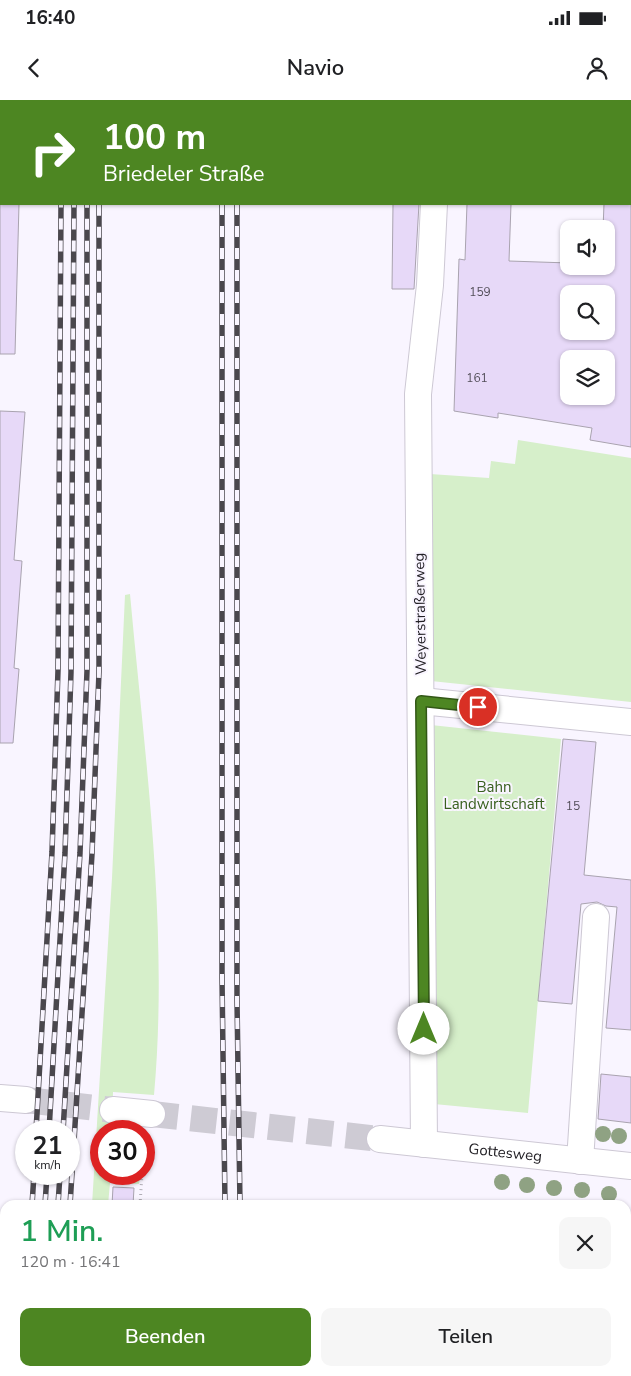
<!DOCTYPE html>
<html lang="de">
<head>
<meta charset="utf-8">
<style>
	:root { --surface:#fff; --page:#f6f6f6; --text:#202124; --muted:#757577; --accent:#4d8622 }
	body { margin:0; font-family:"Nunito Sans",sans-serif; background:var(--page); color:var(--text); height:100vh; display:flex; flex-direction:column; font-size:19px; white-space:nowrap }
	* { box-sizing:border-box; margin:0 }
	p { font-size:16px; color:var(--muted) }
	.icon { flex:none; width:28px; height:28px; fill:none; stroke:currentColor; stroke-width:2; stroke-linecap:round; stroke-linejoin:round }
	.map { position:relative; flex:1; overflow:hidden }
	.details { position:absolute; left:0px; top:1100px; width:631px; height:176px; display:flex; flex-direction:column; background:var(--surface); border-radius:15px 15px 0 0; box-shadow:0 1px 4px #0004 }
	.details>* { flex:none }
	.top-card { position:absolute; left:0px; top:0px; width:631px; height:105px; box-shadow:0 1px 4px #0004; background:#4d8622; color:#fff; overflow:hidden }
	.controls { position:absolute; left:560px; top:120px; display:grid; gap:10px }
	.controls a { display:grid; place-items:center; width:55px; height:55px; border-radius:10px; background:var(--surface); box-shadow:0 1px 4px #0004; font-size:25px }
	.speed { position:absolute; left:15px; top:1020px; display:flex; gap:10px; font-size:25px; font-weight:700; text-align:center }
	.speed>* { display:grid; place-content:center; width:65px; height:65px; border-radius:50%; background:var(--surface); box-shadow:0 1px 4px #0004; line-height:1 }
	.speed small { font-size:12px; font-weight:400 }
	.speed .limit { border:8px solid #d22; background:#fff; color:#111 }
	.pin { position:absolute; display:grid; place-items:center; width:42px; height:42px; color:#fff; margin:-21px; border:2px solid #fff; border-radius:50%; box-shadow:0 1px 5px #0007 }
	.me { position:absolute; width:55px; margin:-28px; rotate:0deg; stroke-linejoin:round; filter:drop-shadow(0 0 4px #0008) }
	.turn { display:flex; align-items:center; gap:18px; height:105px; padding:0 20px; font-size:22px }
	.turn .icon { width:65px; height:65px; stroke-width:2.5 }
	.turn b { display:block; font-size:35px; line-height:42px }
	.round { display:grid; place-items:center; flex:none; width:52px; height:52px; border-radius:10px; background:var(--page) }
	.headline { display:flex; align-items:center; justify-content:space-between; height:85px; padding:0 20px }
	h1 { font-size:30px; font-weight:600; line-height:38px; color:#1e9e55 }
	.button { display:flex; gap:10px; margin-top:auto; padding:10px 20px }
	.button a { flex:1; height:58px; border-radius:10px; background:var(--accent); color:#fff; font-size:20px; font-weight:600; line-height:58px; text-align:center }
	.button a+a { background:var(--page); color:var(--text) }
	.status { display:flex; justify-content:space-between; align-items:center; height:35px; padding:0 25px; background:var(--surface); direction:ltr }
	.status svg { height:14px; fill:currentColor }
	header { display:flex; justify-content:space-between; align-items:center; height:65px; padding:0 20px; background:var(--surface); font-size:22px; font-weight:600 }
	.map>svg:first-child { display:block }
</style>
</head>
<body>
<div class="status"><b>16:40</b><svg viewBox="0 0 49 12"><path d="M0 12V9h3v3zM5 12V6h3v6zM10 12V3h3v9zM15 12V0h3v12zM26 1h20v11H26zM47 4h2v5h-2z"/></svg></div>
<header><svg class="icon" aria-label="back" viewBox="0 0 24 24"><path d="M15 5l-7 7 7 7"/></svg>Navio<svg class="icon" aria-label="person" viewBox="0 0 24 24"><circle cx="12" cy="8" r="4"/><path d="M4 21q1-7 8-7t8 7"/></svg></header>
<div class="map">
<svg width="631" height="1276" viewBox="0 0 631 1276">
	<rect width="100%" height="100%" fill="#f9f5ff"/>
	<path fill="#d6efca" d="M518 340 631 358V602L431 581 430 374 489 378 491 361 515 364Z
		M130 494C145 660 169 828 154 995L113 992 112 1029 131 1031H101V1074H140L139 1084 110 1083 108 1105H92L112 778 125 495Z
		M431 625 561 639 528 1013 434 1004Z
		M83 1271H139L138 1276H83Z"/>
	<path fill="#e7d9f8" stroke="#a9a3af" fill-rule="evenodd" d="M0 104H19L15 254H0Z
		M393 104H419L414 189H392Z
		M467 104H511L509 161 569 163V166H606V129H603L604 104H631V347L590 340 592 328 498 313V318L454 311 459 159 465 160ZM569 194H606V231H569ZM569 259H606V296H569Z
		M0 311 25 312 14 460 22 461 14 568 19 569 13 643H0Z
		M563 639 596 642 584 775 631 780V930L606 928 617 807 606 806 597 802 581 804 572 904 538 901Z
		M601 974 631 977V1023L598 1019Z
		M113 1087 134 1088 133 1105H112Z"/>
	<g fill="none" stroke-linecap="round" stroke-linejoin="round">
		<path stroke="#cecbd4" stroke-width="26" stroke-dasharray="26 13" stroke-linecap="butt" d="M26 1000 113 1010
			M152 1014 380 1039
			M626 1241H631"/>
		<defs>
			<g id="minor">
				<path d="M439 1V0"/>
				<path d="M421 601 631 622"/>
				<path d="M0 998 26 1000"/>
				<path d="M113 1010 152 1014"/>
				<path id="s1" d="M380 1039 631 1066"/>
				<path d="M424 1044 418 294 430 185 434 104"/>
				<path d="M580 1061 596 817"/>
				<path d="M626 1159H631"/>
				<path d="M419 1276V1271"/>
			</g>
		</defs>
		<use href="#minor" stroke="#cdc8d4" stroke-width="28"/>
		<path stroke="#b1aeb6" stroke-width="3" stroke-dasharray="1 4" stroke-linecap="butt" d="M140 1105 142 1074"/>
		<use href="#minor" stroke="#fff" stroke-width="26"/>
		<defs>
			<path id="rail" d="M61 0V1
				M74 0V1
				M87 0V1
				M99 0V1
				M222 0V1
				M237 0V1
				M222 104V878L225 1105
				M237 104V900L240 1105
				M36 1031 52 752 58 570 61 104
				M49 1031 65 753 71 572 74 104
				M63 1031 80 753 87 571V104
				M32 1105 34 1074
				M45 1105 47 1074
				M58 1105 60 1074
				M70 1105 92 754 99 572V104
				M240 1271V1276
				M256 1271 257 1276
				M21 1276V1271
				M35 1276V1271
				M47 1276 48 1271
				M59 1276V1271"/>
		</defs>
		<use href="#rail" stroke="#4a474d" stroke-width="5.5"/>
		<use href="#rail" stroke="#f9f5ff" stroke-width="4" stroke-dasharray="11" stroke-linecap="butt"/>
	</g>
	<g fill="#8fa283">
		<circle cx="603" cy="1034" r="8"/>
		<circle cx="619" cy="1036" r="8"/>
		<circle cx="502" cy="1082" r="8"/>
		<circle cx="527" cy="1085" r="8"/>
		<circle cx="554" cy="1088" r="8"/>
		<circle cx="582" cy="1090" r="8"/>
		<circle cx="609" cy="1094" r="8"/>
	</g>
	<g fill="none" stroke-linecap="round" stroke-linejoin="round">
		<defs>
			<path id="route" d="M424 929 421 601 478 607"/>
		</defs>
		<use href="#route" stroke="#325716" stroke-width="12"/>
		<use href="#route" stroke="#4d8622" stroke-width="9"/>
	</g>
	<g text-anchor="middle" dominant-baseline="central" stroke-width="4" stroke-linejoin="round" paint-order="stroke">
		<g font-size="12" fill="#544f5a">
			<text x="480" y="192">159</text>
			<text x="477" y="278">161</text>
			<text x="573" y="706">15</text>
		</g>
		<g font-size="15" fill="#232126" stroke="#f9f5ff">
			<text transform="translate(420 514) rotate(-91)">Weyerstraßerweg</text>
			<text stroke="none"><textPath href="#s1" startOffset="126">Gottesweg</textPath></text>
		</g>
		<g font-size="15" fill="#385f1e" stroke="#f9f5ff">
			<text x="494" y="687">Bahn<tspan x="494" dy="17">Landwirtschaft</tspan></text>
		</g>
	</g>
</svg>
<div class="controls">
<a><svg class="icon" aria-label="sound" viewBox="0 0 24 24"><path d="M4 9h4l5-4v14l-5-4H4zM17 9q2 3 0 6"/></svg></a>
<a><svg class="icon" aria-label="search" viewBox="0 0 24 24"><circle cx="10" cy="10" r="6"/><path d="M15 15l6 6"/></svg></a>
<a><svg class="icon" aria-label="layers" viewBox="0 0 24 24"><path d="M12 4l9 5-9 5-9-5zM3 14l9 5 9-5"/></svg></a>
</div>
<div class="speed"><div>21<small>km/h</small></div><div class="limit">30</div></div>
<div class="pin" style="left:478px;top:607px;background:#d93025"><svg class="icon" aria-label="arrive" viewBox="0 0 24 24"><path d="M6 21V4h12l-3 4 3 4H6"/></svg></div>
<svg class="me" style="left:424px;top:929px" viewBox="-20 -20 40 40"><circle r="19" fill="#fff"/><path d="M0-13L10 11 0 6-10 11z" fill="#4d8622"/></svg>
<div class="top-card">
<div class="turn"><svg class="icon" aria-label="right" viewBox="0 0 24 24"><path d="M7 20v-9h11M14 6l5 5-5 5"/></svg><div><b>100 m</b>Briedeler Straße</div></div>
</div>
<section class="details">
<div class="headline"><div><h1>1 Min.</h1><p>120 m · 16:41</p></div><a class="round"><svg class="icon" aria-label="close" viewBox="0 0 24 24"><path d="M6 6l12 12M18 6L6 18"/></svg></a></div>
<div class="button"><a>Beenden</a><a>Teilen</a></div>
</section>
</div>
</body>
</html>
